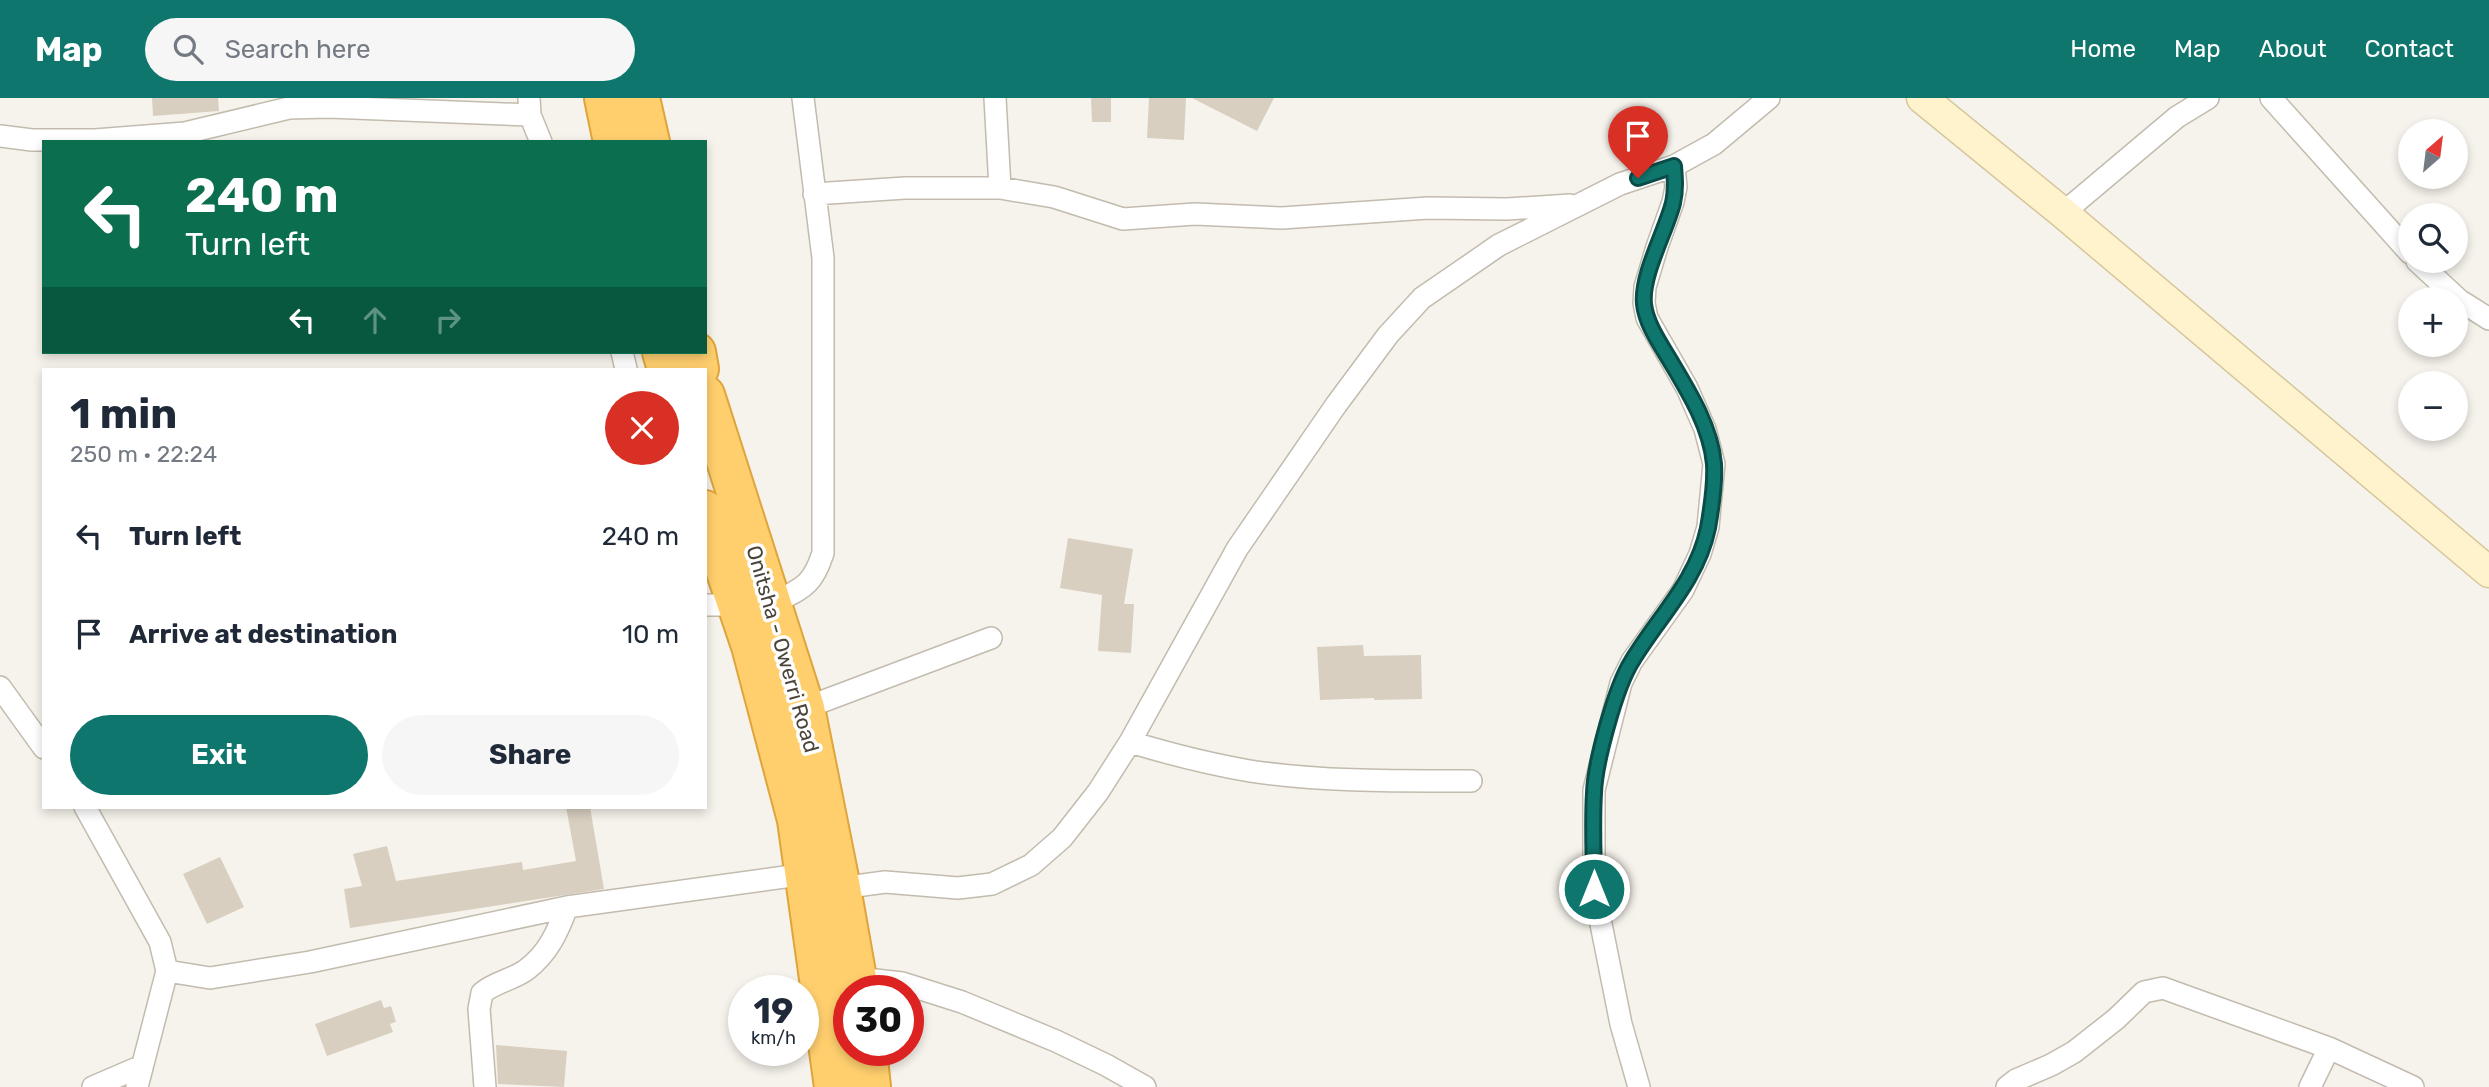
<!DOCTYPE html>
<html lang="en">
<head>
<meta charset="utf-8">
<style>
	:root { --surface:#fff; --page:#f6f6f7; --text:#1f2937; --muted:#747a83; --accent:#0f766e }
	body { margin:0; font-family:Rubik,sans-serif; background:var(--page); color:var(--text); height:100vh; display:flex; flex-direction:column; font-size:26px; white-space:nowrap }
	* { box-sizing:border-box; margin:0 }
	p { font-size:23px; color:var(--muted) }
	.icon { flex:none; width:38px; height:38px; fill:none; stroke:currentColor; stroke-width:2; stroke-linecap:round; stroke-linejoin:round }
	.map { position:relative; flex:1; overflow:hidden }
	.drawer { position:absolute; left:42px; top:270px; width:665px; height:441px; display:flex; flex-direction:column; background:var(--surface); border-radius:0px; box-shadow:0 4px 10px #0003 }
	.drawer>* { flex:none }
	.banner { position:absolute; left:42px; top:42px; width:665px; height:214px; border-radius:0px; box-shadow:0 4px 10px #0003; background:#0b6e4f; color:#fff; overflow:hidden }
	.needle { width:46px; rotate:28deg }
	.tools { position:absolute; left:2398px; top:21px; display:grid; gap:14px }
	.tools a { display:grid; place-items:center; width:70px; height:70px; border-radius:50%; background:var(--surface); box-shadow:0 4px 10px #0003; font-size:35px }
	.speed { position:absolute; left:728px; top:877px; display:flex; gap:14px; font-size:35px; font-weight:700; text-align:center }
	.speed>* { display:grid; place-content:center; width:91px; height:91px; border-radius:50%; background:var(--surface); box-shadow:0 4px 10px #0003; line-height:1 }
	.speed small { font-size:18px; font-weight:400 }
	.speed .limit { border:10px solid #d22; background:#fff; color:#111 }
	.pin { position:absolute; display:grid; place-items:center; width:60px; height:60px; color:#fff; margin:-72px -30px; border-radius:50% 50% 50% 0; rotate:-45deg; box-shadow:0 0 7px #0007 }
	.pin .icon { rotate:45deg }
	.me { position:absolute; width:77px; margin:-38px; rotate:0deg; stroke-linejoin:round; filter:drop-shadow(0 0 5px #0008) }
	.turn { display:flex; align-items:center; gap:24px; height:147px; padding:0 28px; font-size:32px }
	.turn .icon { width:91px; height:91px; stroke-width:2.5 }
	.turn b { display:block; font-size:49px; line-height:60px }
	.lanes { display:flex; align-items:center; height:66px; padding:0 28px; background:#0003; justify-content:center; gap:35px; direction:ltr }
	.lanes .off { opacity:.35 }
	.round { display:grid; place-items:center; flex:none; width:74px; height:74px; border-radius:37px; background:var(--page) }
	.summary { display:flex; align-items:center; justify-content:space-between; height:119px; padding:0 28px }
	h1 { font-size:42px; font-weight:700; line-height:52px }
	.button { display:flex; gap:14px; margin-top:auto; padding:14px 28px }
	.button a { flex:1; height:80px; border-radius:42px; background:var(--accent); color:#fff; font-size:28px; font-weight:700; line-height:80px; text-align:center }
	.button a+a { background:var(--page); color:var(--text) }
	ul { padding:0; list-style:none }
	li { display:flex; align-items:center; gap:21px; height:98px; padding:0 28px }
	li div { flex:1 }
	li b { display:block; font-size:26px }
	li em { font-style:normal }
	header { display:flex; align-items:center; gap:42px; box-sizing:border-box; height:98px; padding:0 35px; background:var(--accent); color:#fff }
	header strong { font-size:33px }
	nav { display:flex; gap:38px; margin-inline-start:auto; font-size:24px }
	.search { width:490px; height:63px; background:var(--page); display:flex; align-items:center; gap:18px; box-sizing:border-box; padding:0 24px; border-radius:38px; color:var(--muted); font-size:26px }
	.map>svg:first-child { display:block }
</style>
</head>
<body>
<header>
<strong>Map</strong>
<div class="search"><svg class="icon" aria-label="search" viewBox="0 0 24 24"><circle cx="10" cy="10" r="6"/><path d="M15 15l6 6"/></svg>Search here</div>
<nav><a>Home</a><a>Map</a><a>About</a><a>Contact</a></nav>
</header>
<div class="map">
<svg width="2489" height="989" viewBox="0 0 2489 989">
	<rect width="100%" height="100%" fill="#f6f3ec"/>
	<path fill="#d8cfc1" d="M152 0H218L219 13 153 18Z
		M1091 0H1111V24H1092Z
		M1149 0H1186L1184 42 1147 40Z
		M1192 0H1274L1257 33Z
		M1068 440 1133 451 1124 506H1134L1131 555 1098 553 1102 497 1060 490Z
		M1363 547 1364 558 1421 557 1422 601 1374 602V600L1320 602 1317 549Z
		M566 709H590L604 791 350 830 344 791 362 788 353 756 387 748 396 783 522 764 523 772 576 763Z
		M220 759 244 809 207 826 183 776Z
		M381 902 384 910 391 908 396 924 390 926 393 934 327 958 315 926Z
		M496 947 567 953 564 989 498 986Z"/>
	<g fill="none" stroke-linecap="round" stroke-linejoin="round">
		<defs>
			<path id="street" d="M529 0 530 17 541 44
				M995 0 1000 90
				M2271 0 2410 155
				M0 38 32 42H95L185 35 289 10 329 9 530 17
				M814 96 905 90H1000L1054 99 1123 121 1195 116 1282 120 1428 110 1507 111 1570 107
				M2063 115 2177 19 2208 0
				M2417 163 2459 202 2489 221
				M622 254 626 271
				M772 506C802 490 812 489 823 455V160L803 0
				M705 507H737
				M0 589 44 650
				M805 610 991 540
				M1130 644C1170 656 1209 666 1250 673 1323 684 1398 683 1471 683
				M85 709 160 844 167 873 210 880 310 864 567 809 806 776
				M841 790 885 784 958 790 992 786 1031 767 1062 740 1098 694 1130 644 1237 451 1336 307 1388 237 1422 200 1499 147 1620 86 1674 68 1714 46 1769 0
				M857 880 902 885 962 904 1056 943 1106 967 1145 989
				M93 989 142 968
				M137 989 167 873
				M485 989 479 911 482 895C495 884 512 882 526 872 548 856 558 833 567 809
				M1639 989 1621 926 1594 791V692L1621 585 1632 563 1683 492 1700 456 1708 429 1714 366 1705 331 1687 290 1647 220 1644 205 1645 189 1657 149 1673 104 1676 89 1674 68
				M2007 989 2016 982 2051 967 2074 954 2116 921 2144 894 2163 890 2329 950 2413 989
				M2310 989 2329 950"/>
			<path id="secondary" d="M1922 0 2063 115 2489 474"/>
			<path id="highway" d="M604 0 613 44
				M640 0 650 44
				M662 254 667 271
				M696 254 699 271
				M705 297 805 610 841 790 859 892
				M705 412 751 548 797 722 834 989
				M867 952 871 989"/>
		</defs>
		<use href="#street" stroke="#c2bbae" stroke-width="24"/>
		<use href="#secondary" stroke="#d6c79b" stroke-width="33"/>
		<use href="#highway" stroke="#e0a43c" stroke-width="42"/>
		<use href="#street" stroke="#fff" stroke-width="21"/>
		<use href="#secondary" stroke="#fff3cd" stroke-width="30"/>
		<use href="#highway" stroke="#ffcf6e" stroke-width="38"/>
	</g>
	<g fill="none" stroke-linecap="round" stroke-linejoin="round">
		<defs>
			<path id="route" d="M1594 791C1594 759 1592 727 1594 695 1595 664 1616 588 1632 563 1659 518 1697 483 1708 430 1711 413 1715 383 1714 366 1711 330 1689 294 1671 264 1661 247 1646 226 1644 206 1641 177 1666 133 1673 105 1676 92 1675 80 1674 68L1638 80"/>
		</defs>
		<use href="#route" stroke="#0a4d48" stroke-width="18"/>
		<use href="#route" stroke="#0f766e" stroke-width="12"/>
	</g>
	<g text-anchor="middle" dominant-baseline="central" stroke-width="7" stroke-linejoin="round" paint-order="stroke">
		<g font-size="21" fill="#4b4439" stroke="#fff">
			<text transform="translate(783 551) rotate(74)">Onitsha - Owerri Road</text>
		</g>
	</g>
</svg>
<div class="tools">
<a><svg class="needle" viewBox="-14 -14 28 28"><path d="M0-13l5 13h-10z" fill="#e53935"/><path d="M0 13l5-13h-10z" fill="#747a83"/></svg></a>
<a><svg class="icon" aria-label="search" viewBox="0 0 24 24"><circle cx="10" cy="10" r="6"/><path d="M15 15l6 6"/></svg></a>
<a>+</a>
<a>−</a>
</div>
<div class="speed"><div>19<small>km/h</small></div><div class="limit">30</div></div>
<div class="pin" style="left:1638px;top:80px;background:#d93025"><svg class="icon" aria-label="arrive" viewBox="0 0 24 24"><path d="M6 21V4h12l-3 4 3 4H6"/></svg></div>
<svg class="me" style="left:1594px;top:791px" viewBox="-20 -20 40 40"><circle r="17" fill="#0f766e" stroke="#fff" stroke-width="3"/><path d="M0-11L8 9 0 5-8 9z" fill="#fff"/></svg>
<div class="banner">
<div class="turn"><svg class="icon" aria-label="left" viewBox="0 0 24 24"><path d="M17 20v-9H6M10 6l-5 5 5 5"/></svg><div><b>240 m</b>Turn left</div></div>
<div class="lanes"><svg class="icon" aria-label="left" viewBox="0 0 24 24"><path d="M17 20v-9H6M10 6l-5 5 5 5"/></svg><svg class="icon off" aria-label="ahead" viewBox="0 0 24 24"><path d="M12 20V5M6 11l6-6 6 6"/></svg><svg class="icon off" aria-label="right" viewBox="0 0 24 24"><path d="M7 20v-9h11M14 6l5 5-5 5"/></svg></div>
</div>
<section class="drawer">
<div class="summary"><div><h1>1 min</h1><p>250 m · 22:24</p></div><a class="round" style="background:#d93025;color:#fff"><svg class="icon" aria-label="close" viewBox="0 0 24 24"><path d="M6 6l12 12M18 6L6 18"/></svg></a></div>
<ul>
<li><svg class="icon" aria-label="left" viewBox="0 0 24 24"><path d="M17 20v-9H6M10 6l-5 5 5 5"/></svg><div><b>Turn left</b></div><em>240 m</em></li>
<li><svg class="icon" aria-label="arrive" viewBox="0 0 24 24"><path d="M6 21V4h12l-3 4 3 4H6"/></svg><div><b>Arrive at destination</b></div><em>10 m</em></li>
</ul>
<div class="button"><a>Exit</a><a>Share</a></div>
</section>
</div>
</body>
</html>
